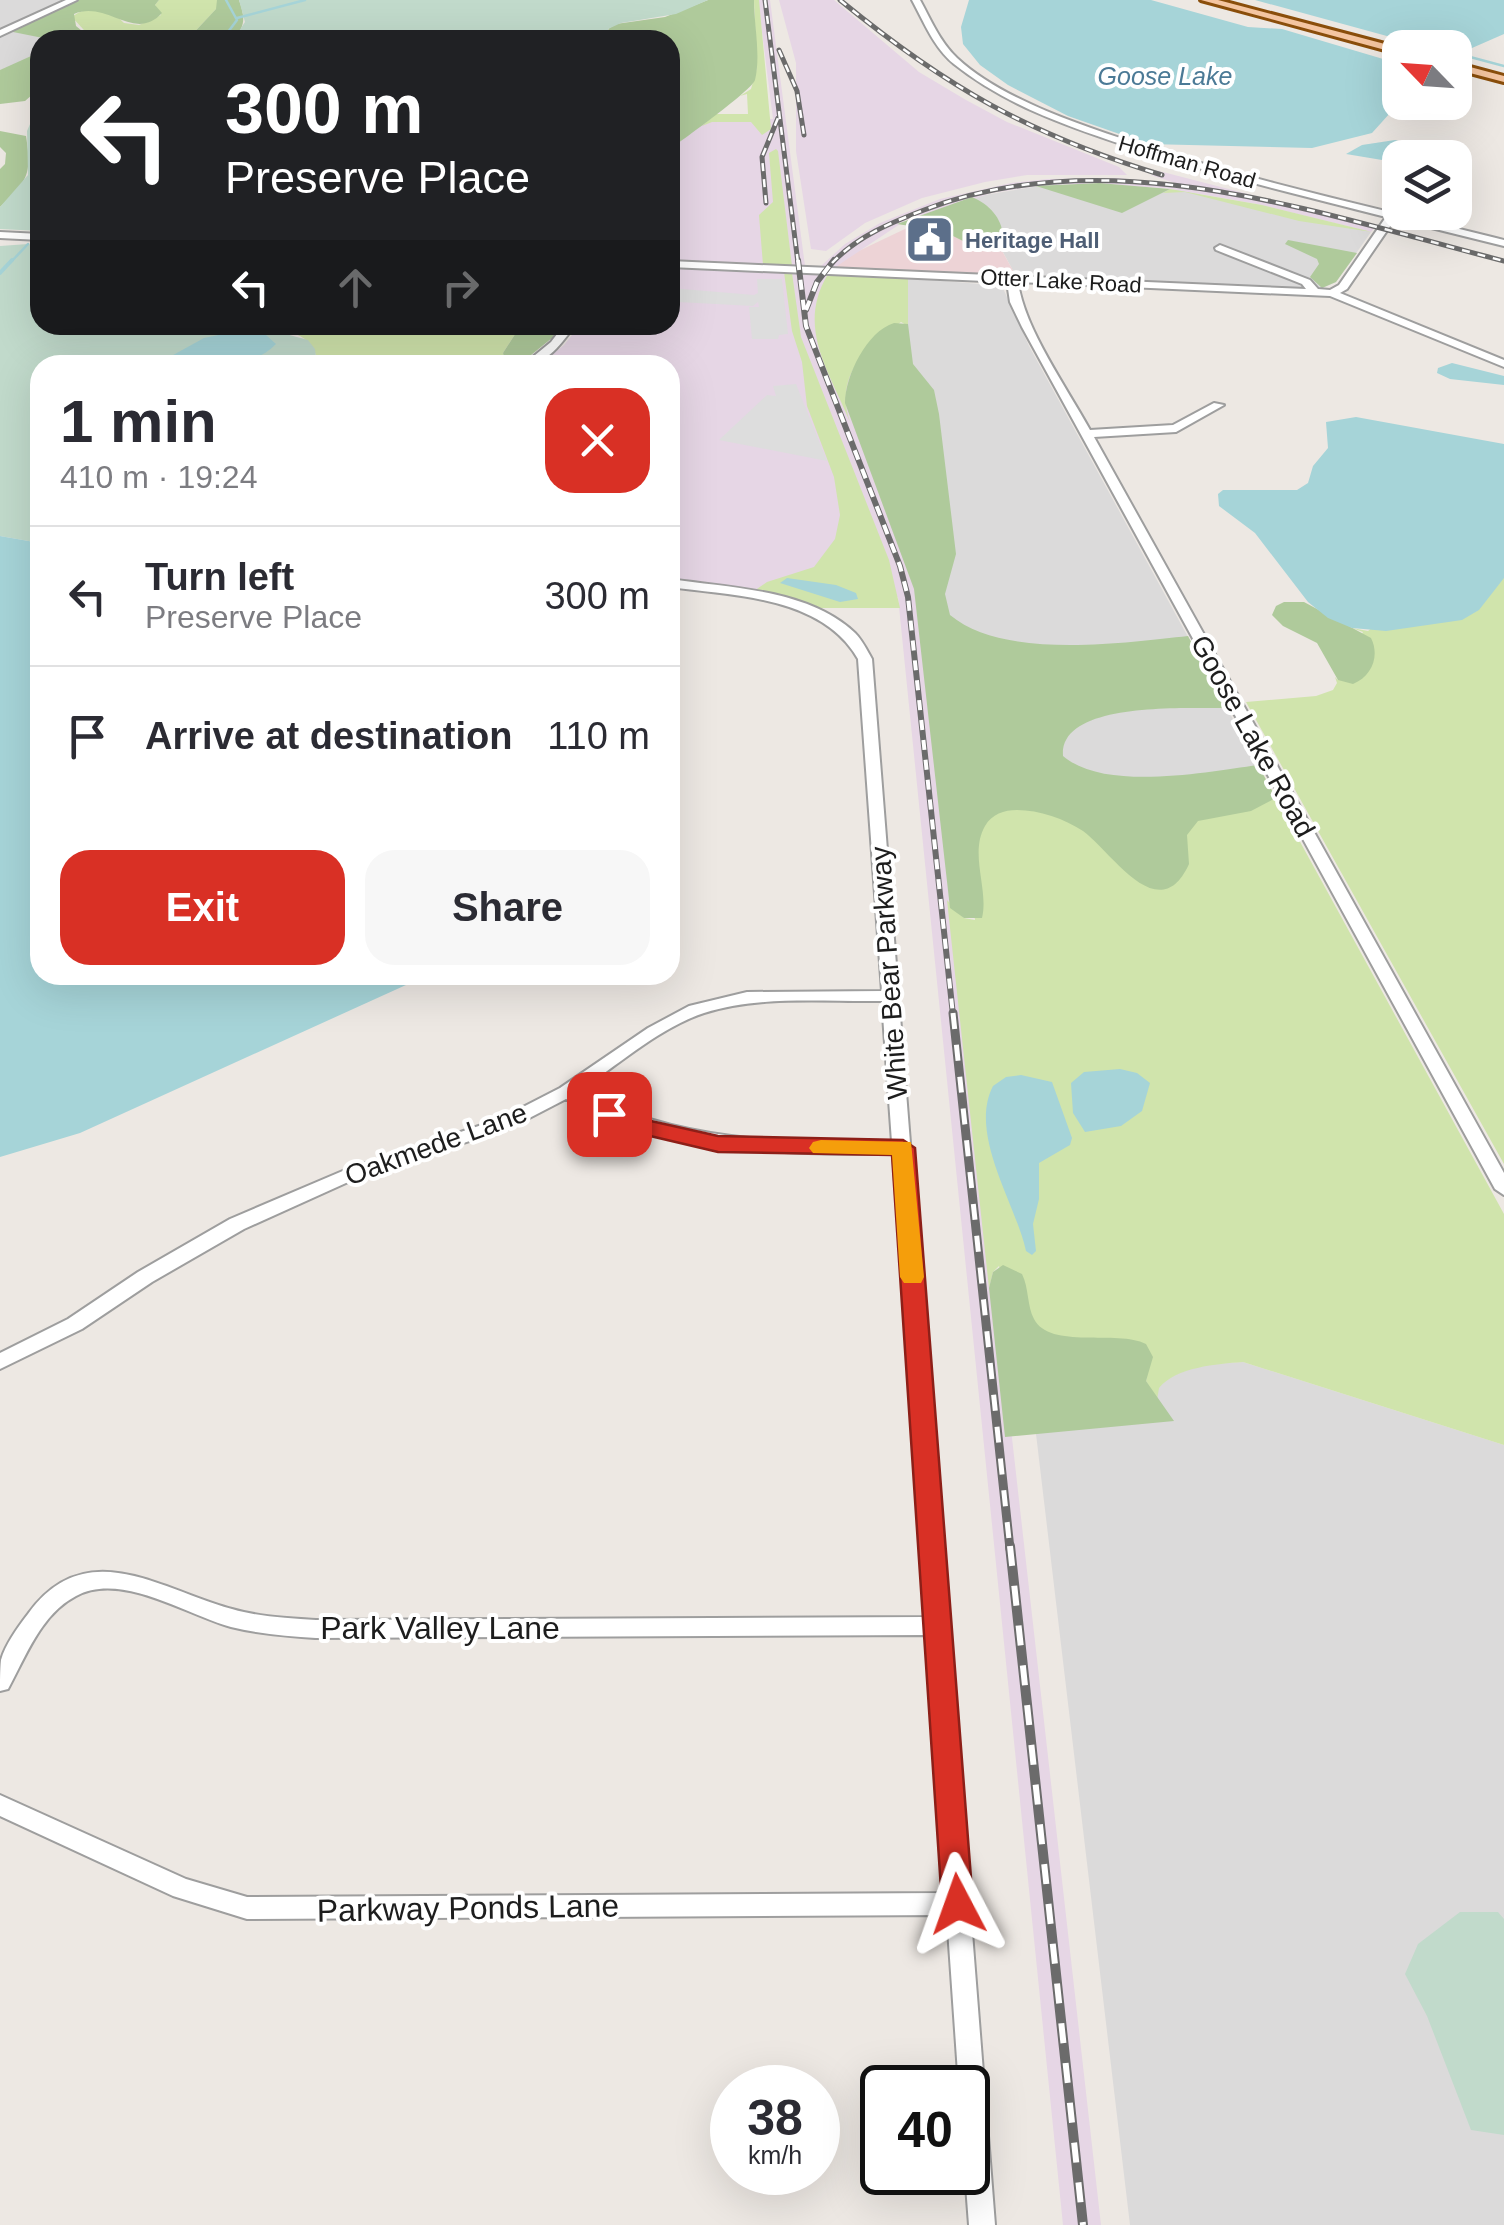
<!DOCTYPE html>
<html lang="en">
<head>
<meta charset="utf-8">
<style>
	:root { --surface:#fff; --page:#f7f7f7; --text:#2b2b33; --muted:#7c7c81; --line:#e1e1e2; --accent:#d93025 }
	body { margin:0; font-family:Helvetica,sans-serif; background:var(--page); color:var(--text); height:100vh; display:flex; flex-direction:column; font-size:38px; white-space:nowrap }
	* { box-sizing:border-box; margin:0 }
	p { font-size:32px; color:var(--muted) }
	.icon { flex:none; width:55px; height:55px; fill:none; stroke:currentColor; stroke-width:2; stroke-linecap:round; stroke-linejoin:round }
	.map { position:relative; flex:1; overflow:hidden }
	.sheet { position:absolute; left:30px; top:355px; width:650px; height:630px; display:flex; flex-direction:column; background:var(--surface); border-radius:30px; box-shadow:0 10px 40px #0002 }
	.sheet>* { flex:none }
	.top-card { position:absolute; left:30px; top:30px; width:650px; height:305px; border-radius:30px; box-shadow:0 10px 40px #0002; background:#202124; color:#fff; overflow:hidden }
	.needle { width:65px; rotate:295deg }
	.fabs { position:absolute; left:1382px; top:30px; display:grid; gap:20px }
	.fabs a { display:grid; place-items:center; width:90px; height:90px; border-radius:20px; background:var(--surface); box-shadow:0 10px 40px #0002; font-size:50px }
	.speed { position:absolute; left:710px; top:2065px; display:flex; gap:20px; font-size:50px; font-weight:700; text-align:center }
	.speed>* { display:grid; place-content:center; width:130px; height:130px; border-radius:50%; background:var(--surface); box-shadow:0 10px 40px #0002; line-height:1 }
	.speed small { font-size:25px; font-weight:400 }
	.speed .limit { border:5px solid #111; border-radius:15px; background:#fff; color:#111 }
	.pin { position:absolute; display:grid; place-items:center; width:85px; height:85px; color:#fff; margin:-42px; border-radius:20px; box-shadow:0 5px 15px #0006 }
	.me { position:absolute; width:110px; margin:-55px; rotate:356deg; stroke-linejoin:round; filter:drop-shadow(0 0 8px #0008) }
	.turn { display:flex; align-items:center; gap:35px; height:210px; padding:0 30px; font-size:45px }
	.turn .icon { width:130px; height:130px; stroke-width:2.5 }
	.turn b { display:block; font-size:70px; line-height:85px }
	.lanes { display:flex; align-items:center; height:95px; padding:0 30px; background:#0003; justify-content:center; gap:50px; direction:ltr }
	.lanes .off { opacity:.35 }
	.round { display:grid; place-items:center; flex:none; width:105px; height:105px; border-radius:30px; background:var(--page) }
	.summary { display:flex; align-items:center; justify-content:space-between; height:170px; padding:0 30px }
	h1 { font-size:60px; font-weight:700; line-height:75px }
	.action { display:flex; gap:20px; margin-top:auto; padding:20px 30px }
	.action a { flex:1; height:115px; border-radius:30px; background:var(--accent); color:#fff; font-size:40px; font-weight:700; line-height:115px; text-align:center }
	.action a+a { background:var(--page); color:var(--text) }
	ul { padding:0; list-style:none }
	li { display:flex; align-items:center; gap:30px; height:140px; padding:0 30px; border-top:2px solid var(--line) }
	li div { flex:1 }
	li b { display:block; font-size:38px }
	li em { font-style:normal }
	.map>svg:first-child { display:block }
</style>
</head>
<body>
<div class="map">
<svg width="1504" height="2225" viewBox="0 0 1504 2225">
	<rect width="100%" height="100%" fill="#ede8e3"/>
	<path fill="#dbdada" d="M0 0H77L69 40H40V63L0 82Z
		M1050 184 1179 190 1371 232 1336 282 1320 289 1016 276 973 197Z
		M899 277 1002 286 1029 346 1264 776 1061 781 955 755Z
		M1243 1362 1504 1445V2225H1130L1029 1375Z"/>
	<path fill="#edd3d6" d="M972 197 1016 276 834 268 844 258Z"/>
	<path fill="#e6d6e5" d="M758 0H770L805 266 670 261V145L705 120 773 119Z
		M779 0H834L919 72 966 100 1007 122 1119 167 1127 175H1027L985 182 922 198 865 223 826 251 811 249 796 151V63Z
		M1159 171 1375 227 1371 232 1257 204 1165 188 1050 184 992 193 906 220 834 268 820 267 845 244 880 223 940 199 1011 183 1048 179 1117 178 1178 184 1151 175Z
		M670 267 829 274 917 598 1101 2225H1063L898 597 818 608 670 578V365H539L564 345 580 325H670Z"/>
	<path fill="#d0e4ac" d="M159 0H217L218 7 187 40H93L72 17C87 4 111 8 124 23L139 25 161 15 155 5Z
		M754 0H759L771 129 762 135 751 122H712L702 126 715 114H748L747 94 740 96 751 89 757 68Z
		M776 149 778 151 792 266 763 265 759 215 773 202 769 153Z
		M1170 189 1262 205 1372 232 1299 221 1185 192 1163 193Z
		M784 272 792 273 801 337 889 560 900 608H818L754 591 767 582 814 567 835 539 840 515 834 477 807 406 802 362 792 331Z
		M828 274 908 278V326L901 322C866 346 834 376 850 422 829 371 796 327 828 274Z
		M252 325H521L503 353 506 360 520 364 317 365C317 330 279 330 252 325Z
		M1504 519V1164L1246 702 1316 696 1333 690 1337 683 1335 677 1338 680 1363 632 1352 628 1368 631Z
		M955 755 1061 781 1264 776 1504 1214V1445L1243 1362C1217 1364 1176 1367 1159 1388L1157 1400 1146 1381 1148 1369 1029 1375 999 1266 993 1272 989 1288 947 900 964 918 975 920Z"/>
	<path fill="#afca9b" d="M77 0H159L155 5 162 13C134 43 108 0 74 14L76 26 93 40H53L8 31Z
		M217 0H239C245 17 246 26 233 40H187L216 9Z
		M708 0H754C754 25 761 56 755 80 752 90 684 139 670 149V40C650 40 620 46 608 29L616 24 665 17Z
		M40 52V88L25 101 0 104V70Z
		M0 131 26 136C32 174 28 181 0 207V169L5 164 6 153 0 147Z
		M1099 183 1170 189 1122 213 1036 186Z
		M972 197C989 204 1002 218 1003 236L996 244 971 245 943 231 897 224Z
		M1288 240 1357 253 1336 282 1322 288 1310 277 1319 264 1317 259 1285 244Z
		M894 323 908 324 913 364 934 390 939 414 956 554 945 594 950 615C1004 660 1123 643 1188 636L1227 708C1190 709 1059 700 1063 756 1105 792 1206 772 1258 765L1276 798 1251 811 1198 821 1187 835 1189 864C1159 930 1111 851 1083 831 1065 819 1039 810 1017 810 1004 810 992 814 985 826 969 854 989 889 982 918H964L950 908 914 589 845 403C845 376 867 331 894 323Z
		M521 325H561L552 338 520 364 505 360 503 353Z
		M1284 602H1304L1371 638C1380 656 1372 676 1353 684L1338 680 1317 643 1283 626 1272 615 1276 606Z
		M1003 1265 1022 1274C1029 1288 1027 1306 1034 1319 1050 1350 1117 1329 1146 1344L1153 1357 1146 1381 1174 1421 1005 1437 989 1288 993 1272Z"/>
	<path fill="#c1dacb" d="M239 0H708L676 14 621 23 608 29 610 35 624 40H233L245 22Z
		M40 101V231L0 229V207L28 175 27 131Z
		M28 244 40 246V325H252L308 340 315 349 317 365H40V543L0 536V246Z
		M1460 1912H1498L1504 1919V2135L1471 2130 1427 2016 1405 1974 1418 1944Z"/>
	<path fill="#ddd" d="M757 279H782L788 334 779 335 778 339H752L749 307H759L758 302 753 306 678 302 677 298 670 303V288L754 295 758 293Z
		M796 384 827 461 719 440 767 395 776 396 773 386Z"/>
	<path fill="#a6d4d8" d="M969 0H1151L1248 27 1282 29 1400 64V102L1372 133 1312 148 1148 144 1068 116 1008 85 980 65 963 44 961 27Z
		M1255 0H1504V34L1456 55 1455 48 1427 47Z
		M1395 140 1436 151 1433 157 1400 158V163L1346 154 1362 145Z
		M238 331 266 335 276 344C248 374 192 365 155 365L204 338Z
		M1452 363 1504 376V385L1450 379 1437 373 1438 368Z
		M1356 417 1504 444V578L1479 610 1462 620 1386 631 1352 628 1328 618 1308 602 1255 533 1219 506 1218 494 1223 490H1297L1308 483 1313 466 1328 448 1326 422Z
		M0 536 40 543V975H428L80 1133 0 1157Z
		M787 578 836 585 856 593 858 599 840 602 780 583Z
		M1120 1069 1137 1073 1150 1083 1142 1111 1121 1126 1085 1132 1073 1113 1071 1083 1084 1072Z
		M1021 1075 1052 1082 1072 1138 1070 1145 1039 1163V1199L1033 1224 1036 1251 1032 1255 1026 1251C1016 1204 968 1134 993 1086L1006 1077Z"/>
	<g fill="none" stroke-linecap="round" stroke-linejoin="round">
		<path stroke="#a6d4d8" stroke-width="2.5" d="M237 18 305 0
			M222 40 237 20 226 0
			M1459 54 1504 66
			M10 263 28 244"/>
		<path stroke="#a6d4d8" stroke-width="4" d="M0 273 12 260"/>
		<defs>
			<path id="minor" d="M66 0H77L0 36V30Z
				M912 0H920C931 20 940 42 957 58 1001 99 1078 124 1135 143 1256 182 1380 209 1504 240V246L1395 219 1347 289 1340 293 1504 360V367L1330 296 1018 282C1024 328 1067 388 1090 430L1173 425 1214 403 1224 405 1176 432 1094 437 1504 1173V1195L1495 1189 1022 327 1010 302 1007 282 670 267V261L1306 289 1302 284 1216 250 1215 248 1220 245 1310 280 1318 289 1330 290 1339 285 1386 217C1299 195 1212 174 1127 146 1066 126 1004 104 954 64 934 48 924 22 912 0Z
				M0 232 40 234V240L0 238Z
				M564 325H575C562 343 547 365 523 365L551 342Z
				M670 579C730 588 809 589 855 633 862 640 867 650 872 659L995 2225H969L965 2172H968V2088H959L947 1915 247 1919 173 1896 0 1816V1795L186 1879 247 1897 945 1893 927 1635 316 1638C288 1636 259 1634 231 1627 187 1615 121 1571 76 1596 41 1614 26 1656 8 1689L0 1691C0 1682 0 1669 1 1660 5 1645 18 1627 28 1614 86 1533 161 1590 232 1609 259 1617 288 1618 316 1620L926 1617 893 1154C777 1154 672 1153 566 1099L512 1127 357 1178 244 1229 152 1282 82 1329 0 1369V1353L68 1319 138 1272 230 1219 345 1170 500 1119 560 1088 648 1028 689 1006 747 992 882 991 858 659C822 596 734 596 670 587ZM882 1001 892 1142C779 1142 683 1143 579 1091 618 1065 659 1028 704 1013 761 995 824 1002 882 1001Z"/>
			<path id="major" d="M1201 0H1218L1400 48V54Z
				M1455 63 1504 76V82L1455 69Z"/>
		</defs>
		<use href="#minor" stroke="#9e9e9e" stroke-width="4"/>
		<use href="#major" stroke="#8a4e0b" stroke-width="6"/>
		<use href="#minor" fill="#fff" fill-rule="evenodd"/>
		<use href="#major" fill="#f4c5a1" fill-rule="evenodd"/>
		<defs>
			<path id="rail-far3" d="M765 0 798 263
				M840 0C946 87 1030 135 1162 175
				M779 50 797 91 804 135
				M766 203 762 157 778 118
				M832 263C858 236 890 223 924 210 1110 138 1320 214 1504 261"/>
			<path id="rail-far2" d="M798 260 806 326 900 566 908 597 953 1015
				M806 310 817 282 834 260"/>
			<path id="rail-far1" d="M953 1013 1010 1549"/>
			<path id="rail" d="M1010 1546 1083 2225"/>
		</defs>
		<use href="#rail-far3" stroke="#6b6b6b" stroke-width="5"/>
		<use href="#rail-far2" stroke="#6b6b6b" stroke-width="6"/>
		<use href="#rail-far1" stroke="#6b6b6b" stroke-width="9"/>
		<use href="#rail" stroke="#6b6b6b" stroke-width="10"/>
		<use href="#rail-far3" stroke="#fff" stroke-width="2.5" stroke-dasharray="8" stroke-linecap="butt"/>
		<use href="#rail-far2" stroke="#fff" stroke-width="4" stroke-dasharray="10" stroke-linecap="butt"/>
		<use href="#rail-far1" stroke="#fff" stroke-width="5" stroke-dasharray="16" stroke-linecap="butt"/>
		<use href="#rail" stroke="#fff" stroke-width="6" stroke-dasharray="20" stroke-linecap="butt"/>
	</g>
	<path fill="#d93025" stroke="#8d1f18" stroke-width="2.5" d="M609 1107 651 1121 718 1136 903 1140 915 1148 973 1904 969 1914 958 1918 947 1914 942 1904 892 1155 718 1152 646 1135 601 1120 597 1114 601 1109Z"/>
	<path fill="#f59e0b" d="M821 1140 911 1142 924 1277 921 1283H904L900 1277 892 1155 813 1153 809 1148 813 1142Z"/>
	<defs>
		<symbol id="civic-square" viewBox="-11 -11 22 22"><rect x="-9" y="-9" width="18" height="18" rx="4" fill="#5c6f8a" stroke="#fff"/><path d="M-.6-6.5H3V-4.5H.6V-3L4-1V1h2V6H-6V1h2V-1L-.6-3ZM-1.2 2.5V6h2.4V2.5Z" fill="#fff"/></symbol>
	</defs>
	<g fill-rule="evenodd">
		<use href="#civic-square" x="902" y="212" width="55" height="55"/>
	</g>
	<g text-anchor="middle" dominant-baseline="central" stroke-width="8" stroke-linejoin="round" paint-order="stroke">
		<g font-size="22" fill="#1d1d1d" stroke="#fff">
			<text transform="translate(1187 162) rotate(16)">Hoffman Road</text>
			<text transform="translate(1061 281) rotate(3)">Otter Lake Road</text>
		</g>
		<g font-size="22" font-weight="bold" fill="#4e5e75" stroke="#fff" text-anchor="start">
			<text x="965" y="240">Heritage Hall</text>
		</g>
		<g font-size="25" font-style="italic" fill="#4b7a96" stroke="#fff">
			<text x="1165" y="76">Goose Lake</text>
		</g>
		<g font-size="28" fill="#1d1d1d" stroke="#fff">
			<text transform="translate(1253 736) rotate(61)">Goose Lake Road</text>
			<text transform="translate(889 973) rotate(-94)">White Bear Parkway</text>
			<text transform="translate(436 1144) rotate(-20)">Oakmede Lane</text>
		</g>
		<g font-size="32" fill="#1d1d1d" stroke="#fff">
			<text x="440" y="1628">Park Valley Lane</text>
			<text transform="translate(468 1908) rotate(-1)">Parkway Ponds Lane</text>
		</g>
	</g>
</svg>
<div class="fabs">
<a><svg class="needle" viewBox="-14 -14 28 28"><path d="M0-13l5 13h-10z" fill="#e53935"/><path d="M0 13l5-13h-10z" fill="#7c7c81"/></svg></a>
<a><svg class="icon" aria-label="layers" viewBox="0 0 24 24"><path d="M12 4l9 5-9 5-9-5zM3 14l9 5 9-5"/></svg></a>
</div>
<div class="speed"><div>38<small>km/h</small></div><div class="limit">40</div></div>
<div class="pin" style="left:609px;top:1114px;background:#d93025"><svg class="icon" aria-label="arrive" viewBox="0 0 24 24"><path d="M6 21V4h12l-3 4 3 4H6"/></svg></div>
<svg class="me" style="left:958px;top:1904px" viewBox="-20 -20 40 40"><path d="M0-17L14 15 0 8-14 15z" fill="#d93025" stroke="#fff" stroke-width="4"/></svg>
<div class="top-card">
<div class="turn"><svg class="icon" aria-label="left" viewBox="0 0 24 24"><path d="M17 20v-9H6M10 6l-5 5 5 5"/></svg><div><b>300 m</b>Preserve Place</div></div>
<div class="lanes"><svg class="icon" aria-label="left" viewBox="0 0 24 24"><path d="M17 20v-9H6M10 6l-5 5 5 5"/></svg><svg class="icon off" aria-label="ahead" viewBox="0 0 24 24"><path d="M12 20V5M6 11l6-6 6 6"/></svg><svg class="icon off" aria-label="right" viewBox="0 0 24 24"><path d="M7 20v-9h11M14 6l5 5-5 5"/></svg></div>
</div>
<section class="sheet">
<div class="summary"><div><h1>1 min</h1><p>410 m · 19:24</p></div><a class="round" style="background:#d93025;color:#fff"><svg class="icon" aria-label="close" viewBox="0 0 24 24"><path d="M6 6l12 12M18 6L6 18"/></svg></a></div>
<ul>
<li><svg class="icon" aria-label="left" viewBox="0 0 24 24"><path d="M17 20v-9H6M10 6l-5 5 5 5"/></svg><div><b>Turn left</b><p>Preserve Place</p></div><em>300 m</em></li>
<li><svg class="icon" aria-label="arrive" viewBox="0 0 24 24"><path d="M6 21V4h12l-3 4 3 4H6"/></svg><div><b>Arrive at destination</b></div><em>110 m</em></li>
</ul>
<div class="action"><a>Exit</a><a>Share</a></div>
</section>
</div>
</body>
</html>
